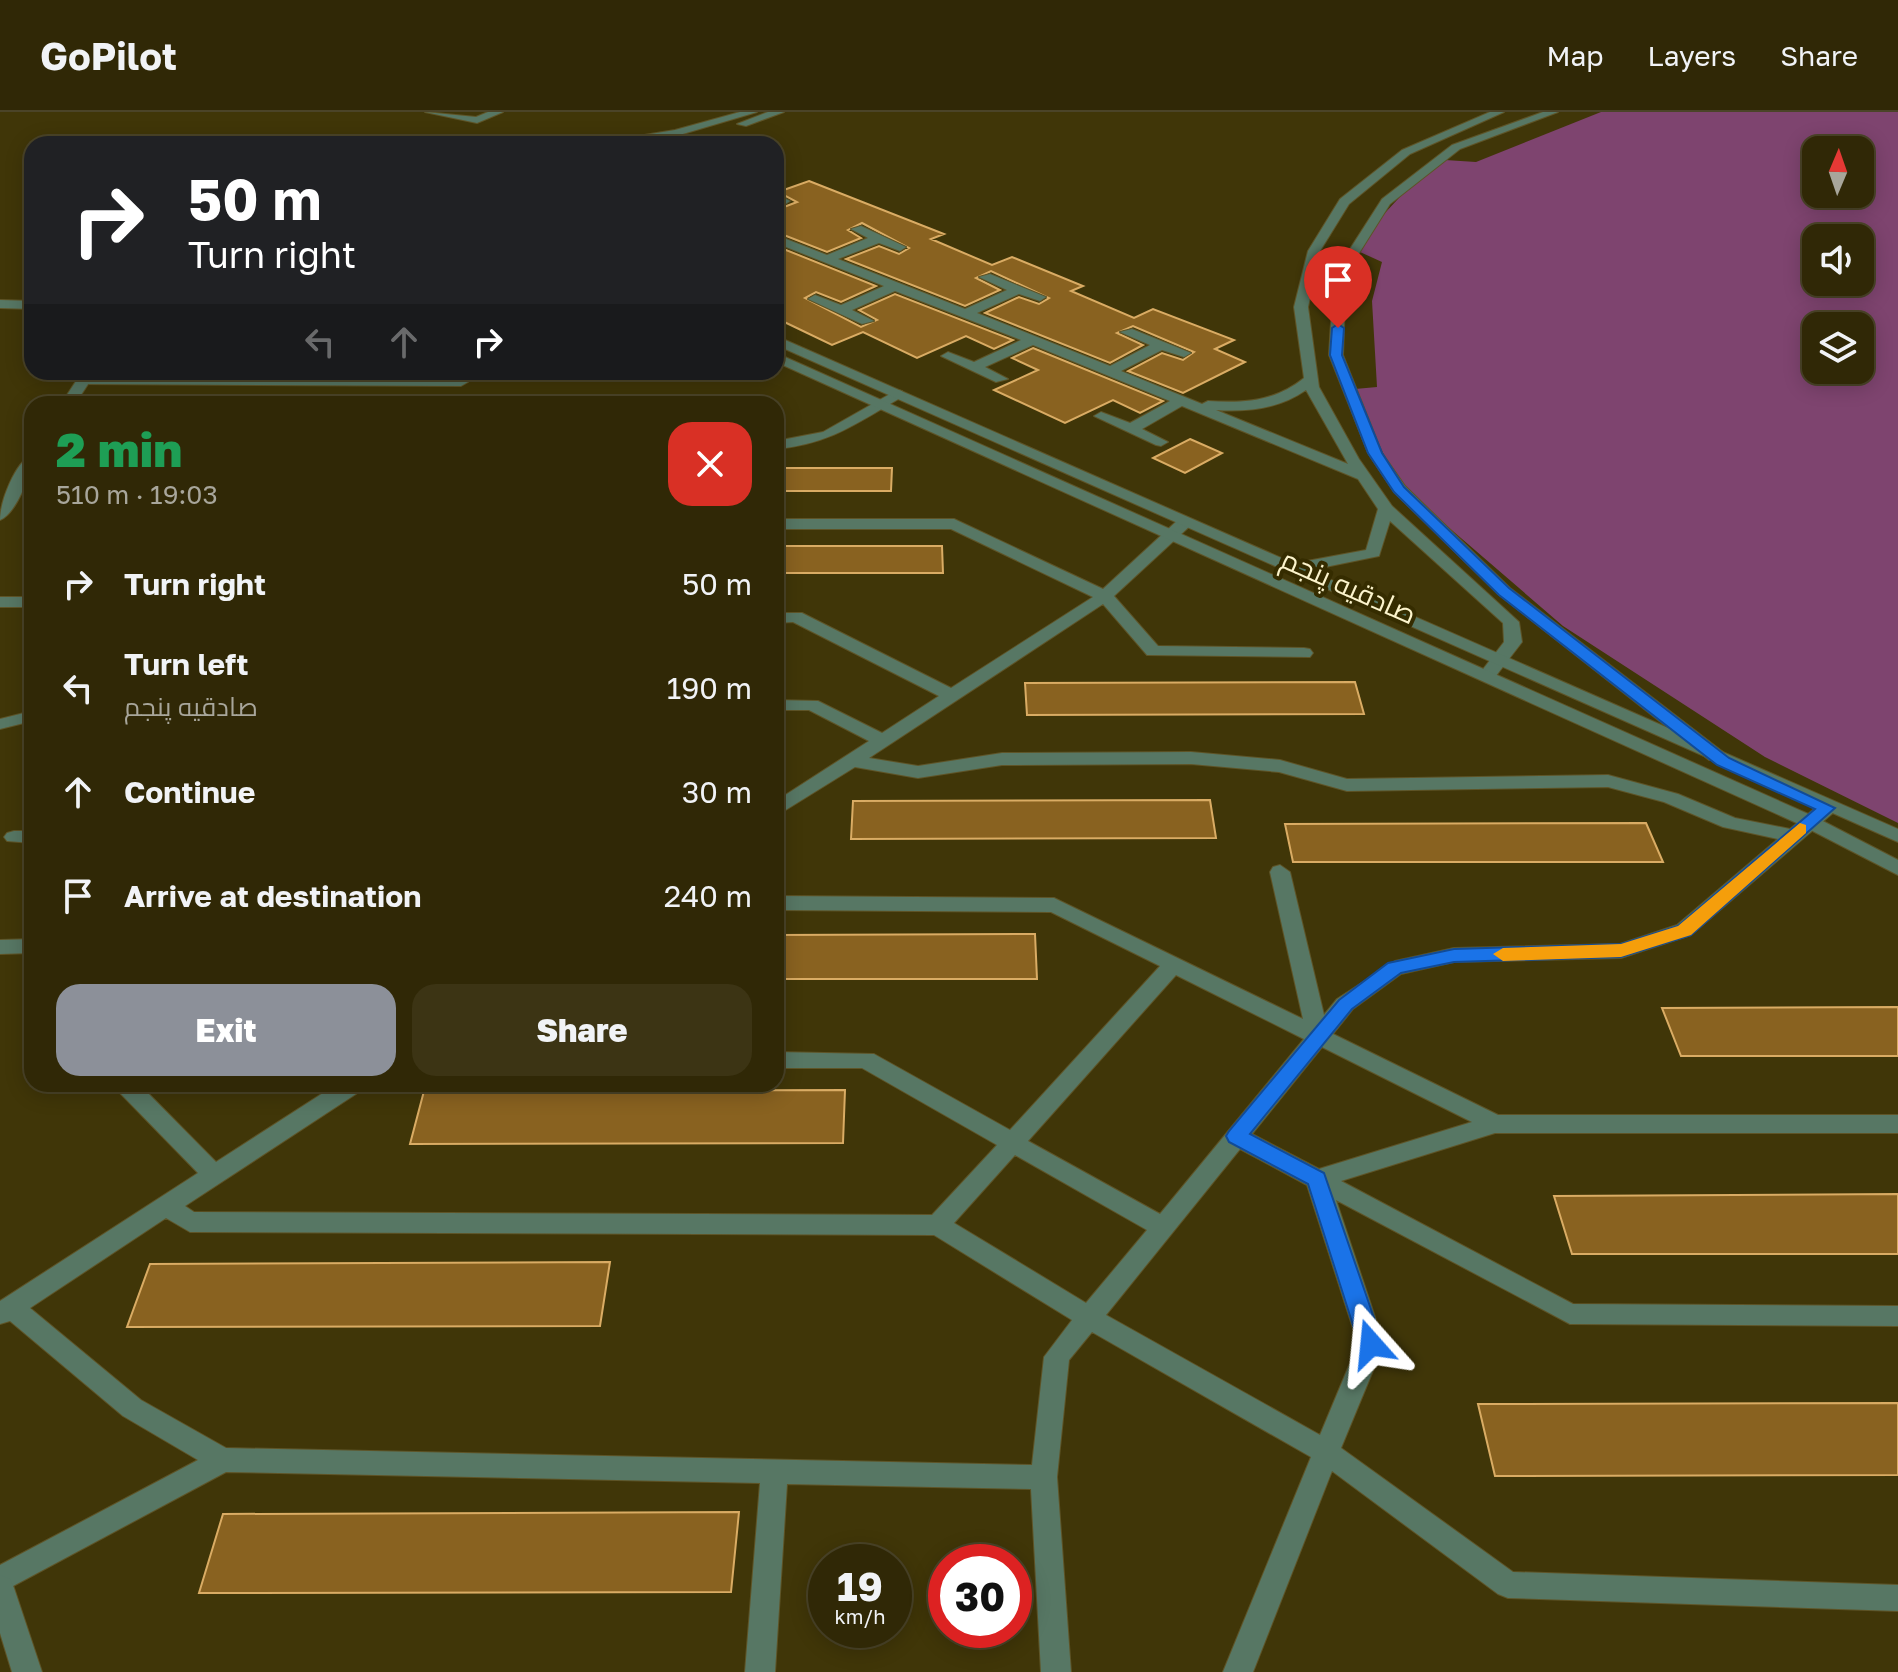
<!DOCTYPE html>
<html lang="en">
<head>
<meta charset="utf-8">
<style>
	:root { --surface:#302806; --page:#3c3414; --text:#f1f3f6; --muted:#a8a69b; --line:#4b4428; --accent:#8c9099 }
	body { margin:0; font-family:"Golos Text",Cairo,sans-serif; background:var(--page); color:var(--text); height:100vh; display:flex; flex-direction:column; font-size:30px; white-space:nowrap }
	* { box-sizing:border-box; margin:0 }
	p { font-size:26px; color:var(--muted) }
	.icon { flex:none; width:44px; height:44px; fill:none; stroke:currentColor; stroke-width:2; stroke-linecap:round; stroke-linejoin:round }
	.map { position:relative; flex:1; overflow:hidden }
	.side { position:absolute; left:24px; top:284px; width:760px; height:696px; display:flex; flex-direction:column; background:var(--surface); border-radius:24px; box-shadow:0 4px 20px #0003,0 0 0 2px var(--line) }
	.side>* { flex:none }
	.banner { position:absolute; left:24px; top:24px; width:760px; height:244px; border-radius:24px; box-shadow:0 4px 20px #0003,0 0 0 2px var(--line); background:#202124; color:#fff; overflow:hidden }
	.needle { width:52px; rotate:2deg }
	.fabs { position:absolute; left:1802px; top:24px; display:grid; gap:16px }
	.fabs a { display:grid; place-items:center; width:72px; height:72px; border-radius:16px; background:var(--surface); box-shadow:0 4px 20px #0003,0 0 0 2px var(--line); font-size:40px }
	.speed { position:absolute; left:808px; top:1432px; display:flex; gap:16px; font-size:40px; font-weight:700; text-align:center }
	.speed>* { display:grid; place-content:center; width:104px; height:104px; border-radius:50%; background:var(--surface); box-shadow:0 4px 20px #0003,0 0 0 2px var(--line); line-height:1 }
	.speed small { font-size:20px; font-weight:400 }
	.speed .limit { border:12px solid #d22; background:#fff; color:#111 }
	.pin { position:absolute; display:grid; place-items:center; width:68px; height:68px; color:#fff; margin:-82px -34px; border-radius:50% 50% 50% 0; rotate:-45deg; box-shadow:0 0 8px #0007 }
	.pin .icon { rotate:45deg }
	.me { position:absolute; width:88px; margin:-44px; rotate:342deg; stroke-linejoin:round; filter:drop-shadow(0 0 6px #0008) }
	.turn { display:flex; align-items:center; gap:28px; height:168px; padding:0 32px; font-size:36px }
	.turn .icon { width:104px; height:104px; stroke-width:2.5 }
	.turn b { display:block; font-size:56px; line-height:68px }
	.lanes { display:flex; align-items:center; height:76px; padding:0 32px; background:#0003; justify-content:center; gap:40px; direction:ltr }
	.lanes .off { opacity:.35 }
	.round { display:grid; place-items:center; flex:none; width:84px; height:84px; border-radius:24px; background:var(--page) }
	.headline { display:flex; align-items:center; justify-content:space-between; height:136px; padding:0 32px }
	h1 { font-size:48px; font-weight:800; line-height:60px; color:#1e9e55 }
	.cta { display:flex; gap:16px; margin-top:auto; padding:16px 32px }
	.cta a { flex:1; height:92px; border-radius:24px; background:var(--accent); color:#fff; font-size:32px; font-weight:800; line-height:92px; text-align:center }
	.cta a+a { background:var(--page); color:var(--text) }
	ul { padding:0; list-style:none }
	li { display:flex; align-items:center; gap:24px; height:104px; padding:0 32px }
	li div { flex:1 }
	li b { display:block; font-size:30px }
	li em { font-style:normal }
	header { display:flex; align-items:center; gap:48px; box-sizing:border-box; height:112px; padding:0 40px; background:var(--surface); border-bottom:2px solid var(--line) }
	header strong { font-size:38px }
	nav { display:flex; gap:44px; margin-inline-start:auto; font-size:28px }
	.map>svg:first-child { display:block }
</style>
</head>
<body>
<header>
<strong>GoPilot</strong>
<nav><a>Map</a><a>Layers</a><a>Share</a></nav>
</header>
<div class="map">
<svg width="1898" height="1560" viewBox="0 0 1898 1560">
	<rect width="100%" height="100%" fill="#403608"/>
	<path fill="#7e446f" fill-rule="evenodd" d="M1601 0H1898V711L1765 645 1563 514 1404 377 1383 341 1355 277 1377 275 1372 189 1382 150 1360 140 1371 116 1397 88 1419 64 1445 48 1476 50ZM1816 38H1860V82H1816ZM1816 126H1860V170H1816ZM1816 214H1860V258H1816Z"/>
	<path fill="#896220" stroke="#daac64" stroke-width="2" d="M809 69 944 122 931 127 992 153 1012 145 1083 174 1071 179 1134 206 1153 197 1234 228 1215 237 1245 250 1183 281 1128 259 1162 241 1183 248 1194 240 1133 214 1117 221 1143 233 1110 251 985 201 1019 185 1039 192 1049 186 991 159 976 166 1000 178 965 194 846 147 879 134 899 142 909 136 862 111 848 118 861 126 827 140 776 120V98L797 90 778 80Z
		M776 134 876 174 841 190 816 180 805 186 861 215 877 208 859 198 895 182 1013 228 994 237 966 224 917 246 863 220 832 233 776 206Z
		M1033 236 1163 289 1140 301 1113 288 1065 311 994 278 1038 258 1012 246Z
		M1190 327 1222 341 1185 361 1153 346Z
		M776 356H892L891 379H776Z
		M776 434H942L943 461H776Z
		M1355 570 1364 602 1027 603 1025 571Z
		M1210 688 1216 726 851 727 853 689Z
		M1646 711 1663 750H1293L1285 712Z
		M1035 822 1037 867H776V823Z
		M1898 895V944H1681L1662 896Z
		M845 978 843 1031 410 1032 424 979Z
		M1898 1082V1142H1572L1554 1084Z
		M610 1150 600 1214 127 1215 150 1152Z
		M1898 1291V1363L1495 1364 1478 1292Z
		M739 1400 731 1480 199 1481 223 1402Z"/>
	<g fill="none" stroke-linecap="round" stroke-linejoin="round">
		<defs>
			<path id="minor" d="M425 0 476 5 488 0H503L477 11Z
				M1490 0H1504L1410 42 1349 92 1320 139 1308 195 1319 275 1359 347 1392 394 1519 510 1522 530 1492 569 1486 570 1477 565 1504 530 1503 511 1390 409 1379 444 1291 462 1283 457 1291 452 1366 438 1378 397 1358 367 1182 294 1142 317 1168 330 1161 334 1156 333 1094 304 1101 300 1130 311 1170 289 1033 233 985 255 1008 267 996 270 941 244 948 240 974 250 1021 228 895 179 852 198 874 209 862 212 808 187 815 183 841 193 884 174 776 131V123L827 143 868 126 851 117 861 114 906 135 900 139 879 131 838 147 965 197 1007 178 979 165 990 162 1046 185 1040 189 1019 182 977 201 1110 254 1150 233 1120 220 1132 217 1191 241 1184 245 1162 238 1121 259 1202 292 1208 289C1244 291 1274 290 1304 266L1294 195 1308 139 1340 87 1402 38ZM1306 278 1348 352 1216 298C1248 300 1279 297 1306 278Z
				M1543 0H1558L1460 37 1390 92 1346 162 1343 243 1382 341 1405 374 1510 476 1723 640 1725 644 1723 648H1709L1498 482 1394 380 1368 341 1329 243 1334 162 1382 87 1452 33Z
				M776 82 790 89 784 93 776 90Z
				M82 265 461 266 468 270 461 274 77 272V266Z
				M897 278 902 279V285C857 311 830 332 776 337V329L823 320Z
				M1185 405 1193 410 1191 413 1114 484 1158 534 1304 536 1310 537 1313 541 1310 545 1147 543 1103 492 869 646 918 654 1002 641 1191 640 1280 648 1347 667 1608 663 1678 682 1735 706 1790 717 1820 692H1834L1837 696 1834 700 1691 823 1621 846 1454 850 1401 862 1353 897 1333 922 1498 1003H1898V1021H1495L1341 1069 1573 1192 1898 1194V1214L1570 1212 1336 1088 1384 1232 1341 1336 1513 1460 1898 1473V1499L1508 1486 1498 1482 1332 1359 1253 1560H1223L1311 1345 1092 1220 1069 1248 1057 1365 1071 1560H1041L1031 1377 787 1372 775 1560H745L760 1371 226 1360 0 1481V1453L198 1348 123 1304 10 1209 0 1212V1189L198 1061 120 981 119 972H139L216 1050 337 972H365L362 978 185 1094 194 1100 932 1103 997 1033 862 956H776V940L874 942 1010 1018 1160 854 1051 800 776 798V784L1054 786 1303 907 1270 760 1273 755 1280 753 1290 760 1324 903 1337 887 1395 849 1454 836 1620 832 1677 813 1778 727 1723 715 1664 690 1608 675 1347 679 1279 660 1191 652 1002 653 918 666 855 655 776 704V689L869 629 809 598H776V588L818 589 882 621 939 584 793 510 776 511V501H802L951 576 1093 485 951 417H776V407H954L1103 477 1179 407ZM1176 863 1304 927 1160 1102 1028 1029ZM1322 935 1472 1010 1319 1057 1252 1022ZM1240 1037 1307 1073 1358 1232 1320 1323 1106 1203ZM1015 1043 1147 1118 1086 1191 954 1111ZM166 1106 190 1120 934 1123 1072 1208 1044 1245 1032 1353 226 1336 141 1288 30 1196Z
				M0 485H32V495H0Z
				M32 599V609L0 617V607Z
				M14 719H32V731L7 729 4 725 7 721Z
				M32 827V841L0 842V828Z"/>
			<path id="tertiary" d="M740 0H757L676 24 620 32H589L675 18Z
				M768 0H784L746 14 737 12Z
				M332 29H376L382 32H326Z
				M0 188 32 189V197L0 196Z
				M776 224 1898 717V730L776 233Z
				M776 241 1815 705 1898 748V763L1801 713 776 250Z
				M82 260H96L75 292H61Z
				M32 343C32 360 17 401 0 408 0 390 15 350 32 343Z
				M0 1463 10 1467 14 1476 42 1560H12L0 1521Z"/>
		</defs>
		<use href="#minor" stroke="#5e5427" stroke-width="2"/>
		<use href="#tertiary" stroke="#5e5427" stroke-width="2"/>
		<use href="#minor" fill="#577764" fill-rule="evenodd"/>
		<use href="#tertiary" fill="#577764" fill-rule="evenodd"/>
	</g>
	<path fill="#1a73e8" stroke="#114b97" stroke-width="2" d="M1338 212 1344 216 1342 243 1382 341 1404 375 1509 476 1729 646 1835 696 1691 823 1621 845 1454 850 1401 861 1352 897 1250 1022 1324 1061 1383 1232 1379 1239 1371 1242 1363 1239 1359 1232 1308 1072 1229 1030 1226 1024 1229 1019 1339 888 1388 851 1454 837 1621 832 1678 814 1815 697 1717 653 1499 483 1394 380 1368 341 1330 243 1332 216Z"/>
	<path fill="#f59e0b" d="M1800 711 1806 713V721L1691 823 1621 845 1503 849 1493 842 1503 836 1621 832 1678 814Z"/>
	<g text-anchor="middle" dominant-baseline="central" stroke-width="8" stroke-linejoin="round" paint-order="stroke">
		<g font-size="28" fill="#fcf4cc" stroke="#352c00">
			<text transform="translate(1349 474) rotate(24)">صادقیه پنجم</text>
		</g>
	</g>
</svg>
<div class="fabs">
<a><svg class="needle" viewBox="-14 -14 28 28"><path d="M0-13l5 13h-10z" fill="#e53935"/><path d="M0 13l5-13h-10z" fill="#a8a69b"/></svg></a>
<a><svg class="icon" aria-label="sound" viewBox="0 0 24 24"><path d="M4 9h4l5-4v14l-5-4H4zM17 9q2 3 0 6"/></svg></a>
<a><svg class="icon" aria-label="layers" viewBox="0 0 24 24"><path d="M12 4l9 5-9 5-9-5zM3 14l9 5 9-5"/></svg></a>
</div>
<div class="speed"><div>19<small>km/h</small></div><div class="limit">30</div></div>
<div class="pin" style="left:1338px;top:216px;background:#d93025"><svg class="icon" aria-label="arrive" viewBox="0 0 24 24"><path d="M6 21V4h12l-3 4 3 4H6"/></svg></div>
<svg class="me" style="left:1371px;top:1232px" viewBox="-20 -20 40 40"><path d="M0-17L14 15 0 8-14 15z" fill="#1a73e8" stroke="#fff" stroke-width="4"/></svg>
<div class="banner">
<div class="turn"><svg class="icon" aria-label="right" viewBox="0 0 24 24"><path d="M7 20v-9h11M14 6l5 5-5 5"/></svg><div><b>50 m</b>Turn right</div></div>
<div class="lanes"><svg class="icon off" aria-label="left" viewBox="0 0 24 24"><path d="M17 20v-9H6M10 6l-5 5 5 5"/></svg><svg class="icon off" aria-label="ahead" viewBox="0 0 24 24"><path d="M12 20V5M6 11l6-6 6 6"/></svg><svg class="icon" aria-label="right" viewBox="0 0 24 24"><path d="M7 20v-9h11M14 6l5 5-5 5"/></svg></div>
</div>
<section class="side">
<div class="headline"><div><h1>2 min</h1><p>510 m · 19:03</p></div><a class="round" style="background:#d93025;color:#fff"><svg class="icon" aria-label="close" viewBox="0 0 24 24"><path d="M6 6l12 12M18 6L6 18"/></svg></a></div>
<ul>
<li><svg class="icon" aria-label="right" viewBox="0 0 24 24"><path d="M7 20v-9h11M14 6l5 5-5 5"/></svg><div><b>Turn right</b></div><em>50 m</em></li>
<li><svg class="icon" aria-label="left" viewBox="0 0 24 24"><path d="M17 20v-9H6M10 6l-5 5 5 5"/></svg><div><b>Turn left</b><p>صادقیه پنجم</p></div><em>190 m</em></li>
<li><svg class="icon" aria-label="ahead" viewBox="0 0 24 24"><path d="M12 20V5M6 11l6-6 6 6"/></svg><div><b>Continue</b></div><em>30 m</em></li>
<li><svg class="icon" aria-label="arrive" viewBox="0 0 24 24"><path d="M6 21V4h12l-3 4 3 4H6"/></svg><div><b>Arrive at destination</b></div><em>240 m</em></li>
</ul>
<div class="cta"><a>Exit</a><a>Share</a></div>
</section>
</div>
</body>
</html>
